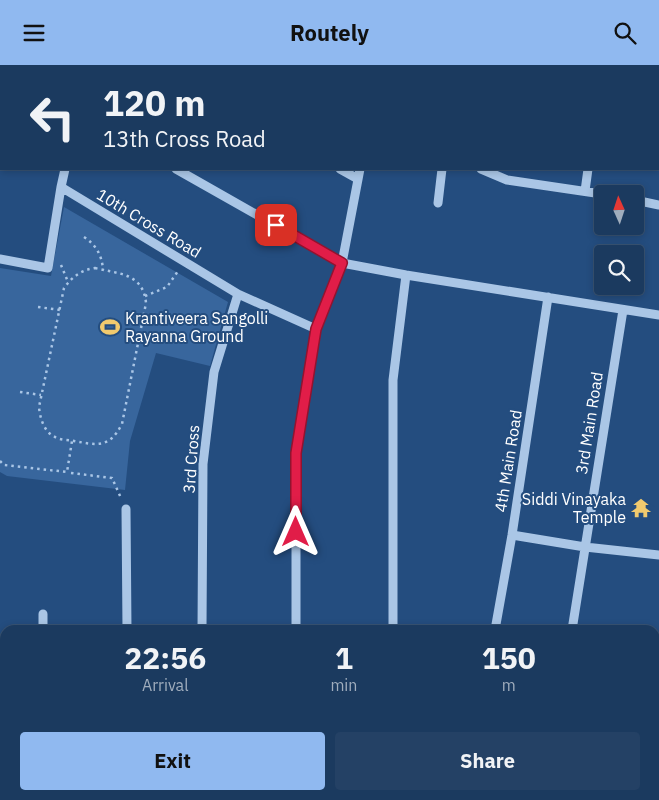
<!DOCTYPE html>
<html lang="en">
<head>
<meta charset="utf-8">
<style>
	:root { --surface:#1b3a5f; --page:#244165; --text:#f1f3f6; --muted:#a0adbd; --line:#395474; --accent:#90b9f0 }
	body { margin:0; font-family:"IBM Plex Sans",sans-serif; background:var(--page); color:var(--text); height:100vh; display:flex; flex-direction:column; font-size:19px; white-space:nowrap }
	* { box-sizing:border-box; margin:0 }
	p { font-size:16px; color:var(--muted) }
	.icon { flex:none; width:28px; height:28px; fill:none; stroke:currentColor; stroke-width:2; stroke-linecap:round; stroke-linejoin:round }
	.map { position:relative; flex:1; overflow:hidden }
	.panel { position:absolute; left:0px; top:560px; width:660px; height:175px; display:flex; flex-direction:column; background:var(--surface); border-radius:15px 15px 0 0; box-shadow:0 2px 8px #0003,0 0 0 1px var(--line) }
	.panel>* { flex:none }
	.top-card { position:absolute; left:0px; top:0px; width:660px; height:105px; box-shadow:0 2px 8px #0003,0 0 0 1px var(--line); background:#1b3a5f; color:var(--text); overflow:hidden }
	.needle { width:32px; rotate:357deg }
	.buttons { position:absolute; left:594px; top:120px; display:grid; gap:10px }
	.buttons a { display:grid; place-items:center; width:50px; height:50px; border-radius:5px; background:var(--surface); box-shadow:0 2px 8px #0003,0 0 0 1px var(--line); font-size:25px }
	.pin { position:absolute; display:grid; place-items:center; width:42px; height:42px; color:#fff; margin:-21px; border-radius:10px; box-shadow:0 2px 8px #0006 }
	.me { position:absolute; width:55px; margin:-28px; rotate:0deg; stroke-linejoin:round; filter:drop-shadow(0 0 4px #0008) }
	.turn { display:flex; align-items:center; gap:18px; height:105px; padding:0 20px; font-size:22px }
	.turn .icon { width:65px; height:65px; stroke-width:2.5 }
	.turn b { display:block; font-size:35px; line-height:42px }
	.eta { display:flex; justify-content:space-evenly; align-items:center; height:85px; text-align:center }
	.eta b { font-size:30px; font-weight:800; line-height:35px }
	.cta { display:flex; gap:10px; margin-top:auto; padding:10px 20px }
	.cta a { flex:1; height:58px; border-radius:5px; background:var(--accent); color:#111; font-size:20px; font-weight:800; line-height:58px; text-align:center }
	.cta a+a { background:var(--page); color:var(--text) }
	header { display:flex; justify-content:space-between; align-items:center; height:65px; padding:0 20px; background:var(--accent); color:#111; font-size:22px; font-weight:800 }
	.map>svg:first-child { display:block }
</style>
</head>
<body>
<header><svg class="icon" aria-label="menu" viewBox="0 0 24 24"><path d="M4 6h16M4 12h16M4 18h16"/></svg>Routely<svg class="icon" aria-label="search" viewBox="0 0 24 24"><circle cx="10" cy="10" r="6"/><path d="M15 15l6 6"/></svg></header>
<div class="map">
<svg width="659" height="735" viewBox="0 0 659 735">
	<rect width="100%" height="100%" fill="#244d7f"/>
	<path fill="#38669d" d="M64 142 228 237 210 301 156 288 130 376 125 425 7 411 0 407V203L51 211Z"/>
	<g fill="none" stroke-linecap="round" stroke-linejoin="round">
		<path stroke="#aac6e6" stroke-width="2.5" stroke-dasharray="2.5 4" stroke-linecap="butt" d="M84 172C96 180 102 190 103 205
			M61 200 68 217
			M95 203C119 209 143 208 146 238L122 359C109 384 97 380 74 376 68 375 60 375 55 372 44 367 40 353 39 342L64 223C72 212 81 205 95 203Z
			M145 231 167 222 178 206
			M38 242 60 245
			M20 327 41 330
			M0 396 4 400 67 407 72 376
			M71 408 112 413 121 433"/>
		<path stroke="#aac6e6" stroke-width="9" d="M158 0 160 1
			M318 0 320 1
			M13 1V0
			M87 1 88 0
			M377 1 378 0
			M445 1V0
			M525 1V0
			M605 1V0
			M0 54 1 49
			M65 104 61 122 238 229 316 264
			M176 104 342 198 406 210 659 250
			M340 104 358 114
			M481 104 507 115 602 129
			M585 126 588 104
			M635 135 659 140
			M438 138 442 104
			M0 194 48 203 61 122
			M126 444 127 565
			M512 470 585 482 659 490
			M43 549V565
			M202 565 203 399 214 307 238 229
			M296 565V388L316 264 342 198 360 104
			M393 565V315L406 210
			M495 565 512 470 548 232
			M572 565 623 245
			M655 681 659 657
			M0 696 5 695
			M43 730V735
			M127 735V730
			M201 735V730
			M296 735V730
			M392 735V730
			M460 735 461 730"/>
	</g>
	<g fill="none" stroke-linecap="round" stroke-linejoin="round">
		<defs>
			<path id="route" d="M276 160 342 198 316 264 296 388V467"/>
		</defs>
		<use href="#route" stroke="#92132f" stroke-width="12"/>
		<use href="#route" stroke="#e11d48" stroke-width="9"/>
	</g>
	<defs>
		<symbol id="stadium-bare" viewBox="-9 -9 18 18"><path d="M0-5a6.5 5 0 1 0 0 10a6.5 5 0 1 0 0-10ZM-3.5-1.8h7v3.6h-7Z" fill="#f1ca6e" stroke="#244d7f" stroke-width="2.5" paint-order="stroke"/></symbol>
		<symbol id="temple-bare" viewBox="-9 -9 18 18"><path d="M0-6L5-2H3V0L6.5 2.5H4V6H1.5V3h-3V6H-4V2.5H-6.5L-3 0V-2H-5Z" fill="#f1ca6e" stroke="#244d7f" stroke-width="2.5" paint-order="stroke"/></symbol>
	</defs>
	<g fill-rule="evenodd">
		<use href="#stadium-bare" x="96" y="248" width="28" height="28"/>
		<use href="#temple-bare" x="627" y="429" width="28" height="28"/>
	</g>
	<g text-anchor="middle" dominant-baseline="central" stroke-width="4" stroke-linejoin="round" paint-order="stroke">
		<g font-size="16" fill="#fff" stroke="#244d7f">
			<text transform="translate(149 158) rotate(31)">10th Cross Road</text>
			<text transform="translate(589 358) rotate(-81)">3rd Main Road</text>
			<text transform="translate(191 394) rotate(-86)">3rd Cross</text>
			<text transform="translate(508 396) rotate(-81)">4th Main Road</text>
		</g>
		<g font-size="16" fill="#fff" stroke="#244d7f" text-anchor="start">
			<text x="125" y="253">Krantiveera Sangolli<tspan x="125" dy="18">Rayanna Ground</tspan></text>
			<text x="626" y="434" text-anchor="end">Siddi Vinayaka<tspan x="626" dy="18">Temple</tspan></text>
		</g>
	</g>
</svg>
<div class="buttons">
<a><svg class="needle" viewBox="-14 -14 28 28"><path d="M0-13l5 13h-10z" fill="#e53935"/><path d="M0 13l5-13h-10z" fill="#a0adbd"/></svg></a>
<a><svg class="icon" aria-label="search" viewBox="0 0 24 24"><circle cx="10" cy="10" r="6"/><path d="M15 15l6 6"/></svg></a>
</div>
<div class="pin" style="left:276px;top:160px;background:#d93025"><svg class="icon" aria-label="arrive" viewBox="0 0 24 24"><path d="M6 21V4h12l-3 4 3 4H6"/></svg></div>
<svg class="me" style="left:296px;top:467px" viewBox="-20 -20 40 40"><path d="M0-17L14 15 0 8-14 15z" fill="#e11d48" stroke="#fff" stroke-width="4"/></svg>
<div class="top-card">
<div class="turn"><svg class="icon" aria-label="left" viewBox="0 0 24 24"><path d="M17 20v-9H6M10 6l-5 5 5 5"/></svg><div><b>120 m</b>13th Cross Road</div></div>
</div>
<section class="panel">
<div class="eta">
<div><b>22:56</b><p>Arrival</p></div>
<div><b>1</b><p>min</p></div>
<div><b>150</b><p>m</p></div>
</div>
<div class="cta"><a>Exit</a><a>Share</a></div>
</section>
</div>
</body>
</html>
